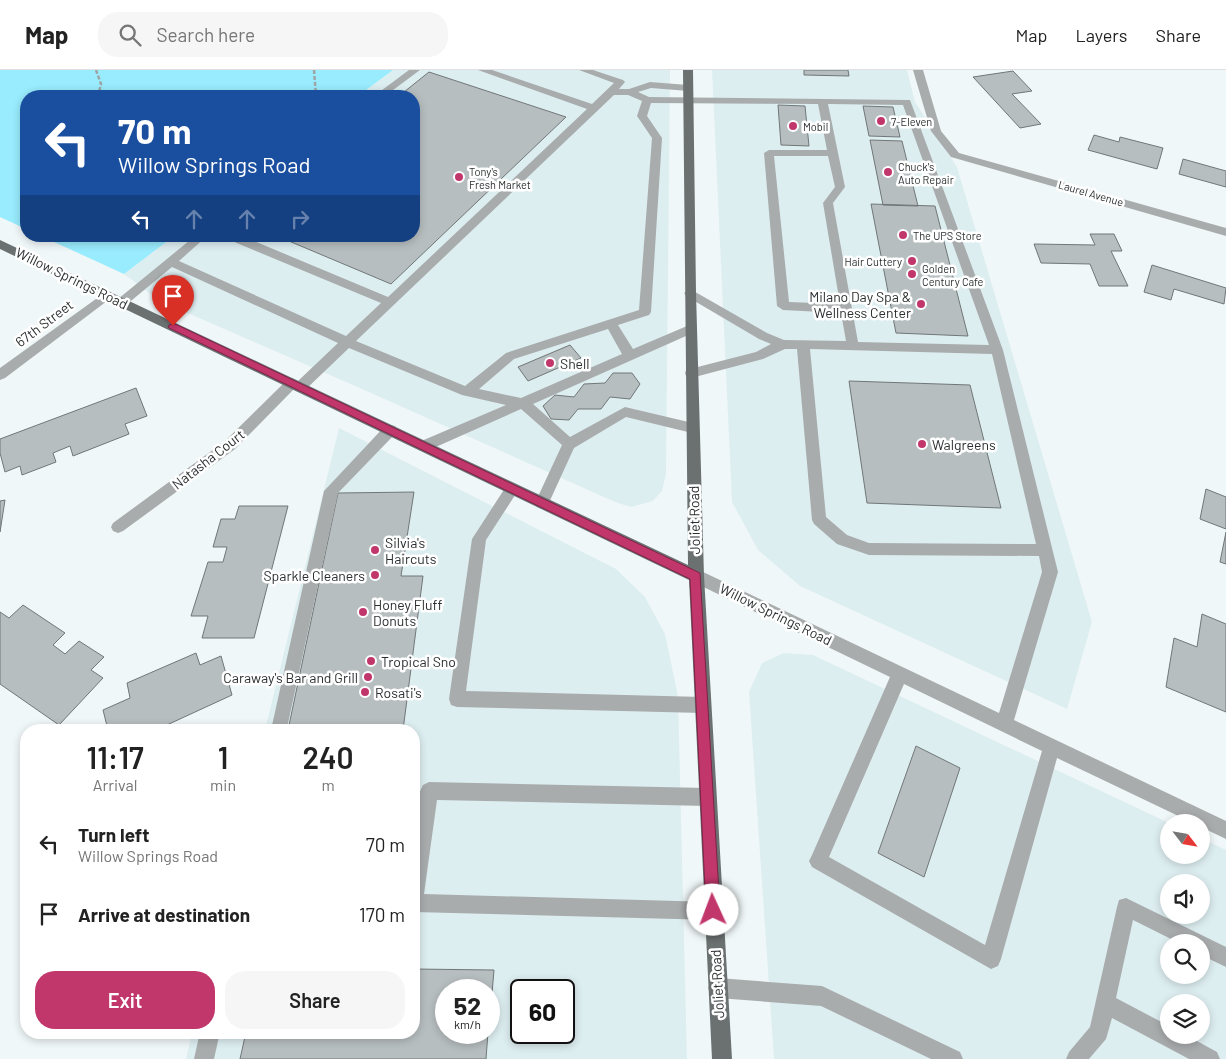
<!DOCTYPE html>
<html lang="en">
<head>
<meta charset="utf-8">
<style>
	:root { --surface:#fff; --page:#f6f6f6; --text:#222; --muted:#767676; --line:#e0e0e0; --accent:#c1366b }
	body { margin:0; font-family:Barlow,sans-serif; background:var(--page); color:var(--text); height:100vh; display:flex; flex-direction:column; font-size:19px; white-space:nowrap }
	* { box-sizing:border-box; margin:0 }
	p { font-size:16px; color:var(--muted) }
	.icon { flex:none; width:28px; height:28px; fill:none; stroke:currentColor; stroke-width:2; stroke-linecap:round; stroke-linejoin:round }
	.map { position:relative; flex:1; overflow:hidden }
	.side { position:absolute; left:20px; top:654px; width:400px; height:315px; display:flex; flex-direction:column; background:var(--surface); border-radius:20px; box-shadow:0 2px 8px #0003 }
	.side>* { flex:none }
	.top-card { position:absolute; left:20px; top:20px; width:400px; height:152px; border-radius:20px; box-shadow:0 2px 8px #0003; background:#1a4fa0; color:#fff; overflow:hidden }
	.needle { width:32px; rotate:121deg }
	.buttons { position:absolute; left:1160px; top:744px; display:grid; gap:10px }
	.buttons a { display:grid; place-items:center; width:50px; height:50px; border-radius:50%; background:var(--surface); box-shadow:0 2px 8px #0003; font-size:25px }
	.speed { position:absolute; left:435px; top:909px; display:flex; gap:10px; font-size:25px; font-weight:700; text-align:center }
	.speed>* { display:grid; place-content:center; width:65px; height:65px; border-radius:50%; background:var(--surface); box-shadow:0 2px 8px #0003; line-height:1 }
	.speed small { font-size:12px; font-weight:400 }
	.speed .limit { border:2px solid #111; border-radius:8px; background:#fff; color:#111 }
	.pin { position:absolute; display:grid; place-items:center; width:42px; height:42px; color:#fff; margin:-51px -21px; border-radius:50% 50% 50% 0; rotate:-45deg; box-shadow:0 0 5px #0007 }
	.pin .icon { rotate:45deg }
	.me { position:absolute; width:55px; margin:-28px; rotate:358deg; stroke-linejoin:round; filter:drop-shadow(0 0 4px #0008) }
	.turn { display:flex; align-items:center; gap:18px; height:105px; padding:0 15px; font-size:22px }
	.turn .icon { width:65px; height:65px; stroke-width:2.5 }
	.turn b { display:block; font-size:35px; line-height:42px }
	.lanes { display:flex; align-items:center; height:48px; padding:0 15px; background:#0003; justify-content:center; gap:25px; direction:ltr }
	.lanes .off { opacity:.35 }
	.eta { display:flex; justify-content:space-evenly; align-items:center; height:85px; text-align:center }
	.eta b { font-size:30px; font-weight:600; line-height:35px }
	.action { display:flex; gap:10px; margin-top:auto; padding:10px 15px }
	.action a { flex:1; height:58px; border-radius:20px; background:var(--accent); color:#fff; font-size:20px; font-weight:600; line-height:58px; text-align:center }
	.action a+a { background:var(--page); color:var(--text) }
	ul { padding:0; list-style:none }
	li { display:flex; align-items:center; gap:15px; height:70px; padding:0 15px }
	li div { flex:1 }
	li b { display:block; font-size:19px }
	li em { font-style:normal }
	header { display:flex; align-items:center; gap:30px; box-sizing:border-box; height:70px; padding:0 25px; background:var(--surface); border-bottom:1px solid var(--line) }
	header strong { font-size:24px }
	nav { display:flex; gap:28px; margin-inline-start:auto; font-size:18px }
	.search { width:350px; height:45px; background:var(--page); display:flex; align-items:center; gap:12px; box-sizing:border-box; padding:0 18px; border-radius:20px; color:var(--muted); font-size:19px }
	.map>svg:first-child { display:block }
</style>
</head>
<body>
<header>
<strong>Map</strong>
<div class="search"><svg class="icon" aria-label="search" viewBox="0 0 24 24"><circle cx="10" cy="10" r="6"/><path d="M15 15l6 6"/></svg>Search here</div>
<nav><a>Map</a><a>Layers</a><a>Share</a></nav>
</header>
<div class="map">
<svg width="1226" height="989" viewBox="0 0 1226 989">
	<rect width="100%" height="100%" fill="#f0f7f8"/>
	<path fill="#ddeef1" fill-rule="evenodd" d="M393 0H670L666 404 662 421 653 431 631 437 615 432 362 319 160 231 124 204 174 166H414V26H358Z
		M712 0H907L915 32 957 97 1092 552 1067 639 800 516 758 480 732 432Z
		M339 358 616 499 645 527 665 564 678 626 687 989H186L192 963 414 962V660H265ZM446 920H489V962H446ZM521 920H564V962H521Z
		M784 583 813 585 1169 753V785H1201V768L1226 780V989H774L749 622 762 593ZM1169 812H1201V845H1169ZM1169 872H1201V905H1169ZM1169 932H1201V965H1169Z"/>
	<path fill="#98ecfd" d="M0 0H393L358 26H26V159L0 147Z
		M41 166H174L124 204Z"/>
	<path fill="#b7bebf" stroke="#717778" d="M804 0H848L849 6 804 5Z
		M1013 1 1032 21 1012 24 1041 54 1020 58 973 7Z
		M429 2 566 47 391 214 277 166H414V26H399Z
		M778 35 805 36 809 76 781 75Z
		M863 36 893 37 900 67 869 66Z
		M1094 65 1119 72 1120 67 1163 78 1157 99 1088 80Z
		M870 70 902 71 918 136 883 135Z
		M1183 89 1226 101V117L1179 104Z
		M871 134 935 136 968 266 896 263Z
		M1090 164H1114L1122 181H1111L1128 216H1099L1090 194 1041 193 1034 174 1095 175Z
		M1152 195 1226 218 1224 234 1174 219 1171 230 1144 222Z
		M570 275 581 288 528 311 518 297Z
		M613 303H632L640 314 630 329 610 327 601 339H578L569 350 551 349 543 336 555 325 574 327 584 314 605 313Z
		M849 311 970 315 1001 438 867 433Z
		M136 318 147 346 125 354 129 364 73 386 70 376 53 383 56 392 22 405 20 396 5 402 0 383V369Z
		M1206 419 1226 427V459L1200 449Z
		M414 422 401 506H423L403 660H288L338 423Z
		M5 430 0 462V431Z
		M239 436H288L254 568H202L208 546H191L208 492H223L227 477H213L221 449H235Z
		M1226 462V494L1220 492Z
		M23 535 65 563 53 575 65 584 79 571 104 587 91 600 103 608 59 655 0 614V542L9 548Z
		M1202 544 1226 554V642L1166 617 1174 568 1197 577Z
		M196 583 200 595 221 586 232 625 156 660H108L103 640 130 628 127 613Z
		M916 676 960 698 924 807 878 783Z
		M414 899 494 900 489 959V920H446V962H488L486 989H240L246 962H414Z"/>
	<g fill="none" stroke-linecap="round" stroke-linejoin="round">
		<path stroke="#9fa4a5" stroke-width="2.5" stroke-dasharray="4 2" stroke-linecap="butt" d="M96 0 101 14 98 26
			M314 0 316 26"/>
		<path fill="#a9acad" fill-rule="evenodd" d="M409 0H420L385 26H374Z
			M478 0H492L592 34 614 13 579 0H593L623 10 625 12 619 19H629L650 12 688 15 693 18 688 21 651 18 638 22 649 27 910 30 1003 280 1058 502 1014 650 1226 751V769L1201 757V752H1191L1057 688 1001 889 998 896 991 899 812 797 809 791 812 785 890 607 691 511 688 506 691 501 696 499 701 501 999 643 1042 502 1039 486 869 485 837 474 814 454 812 450 797 279H785L763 289 691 308 686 306 685 303 686 300 756 282 771 274 759 269 686 226 684 223 690 219 767 263 784 270 846 271 841 243 783 240 777 236 764 83 769 80H827L818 34 651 33 647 46 662 68 651 242 649 245 618 255 633 279 687 256 691 255 697 259 695 262 533 334 570 367 625 337 697 354 699 358 697 362 692 363 626 347 574 378 547 437 542 439 537 437 535 433 562 375 521 339 429 380 424 381 419 380 417 376 419 372 506 335 462 325 349 278 305 320 300 322 294 319 235 379 123 461 118 463 113 461 111 457 113 453 225 371 287 310 292 308 298 311 338 273 172 197 126 235H118L116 232 118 229 195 166H207L179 191 346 266 381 233 227 169 226 166H242L388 227 587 39ZM614 25H628L642 31 637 46 652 68 639 240 506 283 465 316 356 271ZM828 34 903 35 989 275 858 272 833 133 845 117ZM774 86H828L835 117 823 133 840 234 789 232ZM608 259 622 284 521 328 479 319 514 289ZM810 279 992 284 1036 474 869 473 847 465 826 447ZM904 614 1042 681 985 875 829 787Z
			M913 0H923L941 61 959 83 1226 158V166L951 87 931 61Z
			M107 221 111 222 113 225 111 228 5 308 0 310V298Z
			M390 355 395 356 397 360 395 364 338 423 287 658V660H271L324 421 385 356Z
			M512 413 517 415 519 419 486 470 466 621 703 627 709 629 711 635 709 641 703 643 457 637 451 635 449 629 472 469 507 415Z
			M429 712 707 718 713 721 716 727 713 733 707 736 437 730 424 824 713 832 720 834 722 841 720 848 713 850 414 842V765L420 721 423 715Z
			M1126 828 1226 877V897L1201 885V872H1177L1133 850 1116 928 1169 956V965H1186L1217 982 1220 989H1189L1112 948 1106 969 1089 989H1066L1069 982 1090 957 1117 837 1119 830Z
			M718 908 822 916 960 982 963 989H931L821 936 718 928 711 925 708 918 711 911Z
			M200 962H220L214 989H194Z"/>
		<path fill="#6b7071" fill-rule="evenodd" d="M683 0H693L696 223 704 506 732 989H712L689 510 0 179V170L688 495Z"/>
	</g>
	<path fill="#c1366b" stroke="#7d2346" d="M173 253 700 503 720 840 718 846 713 848 708 846 706 840 690 509 169 258 168 256Z"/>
	<g fill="#c1366b" stroke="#fff" stroke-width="2">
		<circle cx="881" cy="51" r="5"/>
		<circle cx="793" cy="56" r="5"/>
		<circle cx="888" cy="102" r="5"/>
		<circle cx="459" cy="107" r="5"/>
		<circle cx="903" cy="165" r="5"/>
		<circle cx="912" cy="191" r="5"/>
		<circle cx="912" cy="204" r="5"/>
		<circle cx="921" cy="234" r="5"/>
		<circle cx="550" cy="293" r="5"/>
		<circle cx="922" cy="374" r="5"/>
		<circle cx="375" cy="480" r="5"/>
		<circle cx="375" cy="505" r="5"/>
		<circle cx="363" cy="542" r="5"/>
		<circle cx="371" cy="591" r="5"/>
		<circle cx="368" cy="607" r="5"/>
		<circle cx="365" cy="622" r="5"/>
	</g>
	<g text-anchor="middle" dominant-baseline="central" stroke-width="5" stroke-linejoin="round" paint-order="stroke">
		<g font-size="11" fill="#2c2f30" stroke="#fff" text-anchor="start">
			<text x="891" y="51">7-Eleven</text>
			<text x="803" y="56">Mobil</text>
			<text x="898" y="96">Chuck's<tspan x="898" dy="13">Auto Repair</tspan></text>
			<text x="469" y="101">Tony's<tspan x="469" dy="13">Fresh Market</tspan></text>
			<text x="913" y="165">The UPS Store</text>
			<text x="902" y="191" text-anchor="end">Hair Cuttery</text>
			<text x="922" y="198">Golden<tspan x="922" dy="13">Century Cafe</tspan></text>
		</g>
		<g font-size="11" fill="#2c2f30" stroke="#fff">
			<text transform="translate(1091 123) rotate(16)">Laurel Avenue</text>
		</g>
		<g font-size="14" fill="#2c2f30" stroke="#fff">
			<text transform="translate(72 208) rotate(26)">Willow Springs Road</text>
			<text transform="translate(44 253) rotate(-37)">67th Street</text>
			<text transform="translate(208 389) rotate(-38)">Natasha Court</text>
			<text transform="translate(694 450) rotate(-91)">Joliet Road</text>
			<text transform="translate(776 544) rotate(26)">Willow Springs Road</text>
			<text transform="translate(717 914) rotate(-93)">Joliet Road</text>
		</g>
		<g font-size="14" fill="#2c2f30" stroke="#fff" text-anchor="start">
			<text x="911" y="226" text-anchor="end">Milano Day Spa &amp;<tspan x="911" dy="16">Wellness Center</tspan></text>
			<text x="560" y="293">Shell</text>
			<text x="932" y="374">Walgreens</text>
			<text x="385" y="472">Silvia's<tspan x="385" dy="16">Haircuts</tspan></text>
			<text x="365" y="505" text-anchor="end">Sparkle Cleaners</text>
			<text x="373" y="534">Honey Fluff<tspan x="373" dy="16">Donuts</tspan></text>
			<text x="381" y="591">Tropical Sno</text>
			<text x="358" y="607" text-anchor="end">Caraway's Bar and Grill</text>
			<text x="375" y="622">Rosati's</text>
		</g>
	</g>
</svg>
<div class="buttons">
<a><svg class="needle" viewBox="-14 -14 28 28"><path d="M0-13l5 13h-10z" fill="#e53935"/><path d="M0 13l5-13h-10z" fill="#767676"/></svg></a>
<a><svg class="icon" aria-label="sound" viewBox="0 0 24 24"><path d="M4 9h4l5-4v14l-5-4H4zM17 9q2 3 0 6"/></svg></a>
<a><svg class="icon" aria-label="search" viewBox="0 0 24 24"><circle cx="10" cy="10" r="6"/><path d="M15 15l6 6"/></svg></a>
<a><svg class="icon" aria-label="layers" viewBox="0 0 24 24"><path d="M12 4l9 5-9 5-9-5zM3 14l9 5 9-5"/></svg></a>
</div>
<div class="speed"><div>52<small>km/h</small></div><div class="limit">60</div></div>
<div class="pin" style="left:173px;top:256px;background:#d93025"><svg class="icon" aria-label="arrive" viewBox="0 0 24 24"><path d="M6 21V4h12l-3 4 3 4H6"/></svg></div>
<svg class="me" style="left:713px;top:840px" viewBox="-20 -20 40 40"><circle r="19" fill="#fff"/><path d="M0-13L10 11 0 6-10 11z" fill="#c1366b"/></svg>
<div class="top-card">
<div class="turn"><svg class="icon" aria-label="left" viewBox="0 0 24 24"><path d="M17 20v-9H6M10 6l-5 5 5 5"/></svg><div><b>70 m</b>Willow Springs Road</div></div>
<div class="lanes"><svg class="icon" aria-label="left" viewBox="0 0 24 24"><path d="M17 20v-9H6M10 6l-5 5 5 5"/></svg><svg class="icon off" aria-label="ahead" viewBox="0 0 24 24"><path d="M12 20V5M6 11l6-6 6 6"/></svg><svg class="icon off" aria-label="ahead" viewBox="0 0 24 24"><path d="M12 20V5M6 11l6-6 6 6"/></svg><svg class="icon off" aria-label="right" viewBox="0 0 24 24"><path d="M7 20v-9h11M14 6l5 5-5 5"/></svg></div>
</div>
<section class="side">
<div class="eta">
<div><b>11:17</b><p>Arrival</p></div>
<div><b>1</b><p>min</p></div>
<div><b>240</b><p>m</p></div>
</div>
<ul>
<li><svg class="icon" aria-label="left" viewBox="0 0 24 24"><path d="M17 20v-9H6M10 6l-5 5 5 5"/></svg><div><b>Turn left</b><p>Willow Springs Road</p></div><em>70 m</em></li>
<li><svg class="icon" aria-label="arrive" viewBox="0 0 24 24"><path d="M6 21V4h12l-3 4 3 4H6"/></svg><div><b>Arrive at destination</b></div><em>170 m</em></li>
</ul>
<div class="action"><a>Exit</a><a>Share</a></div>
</section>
</div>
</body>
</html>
